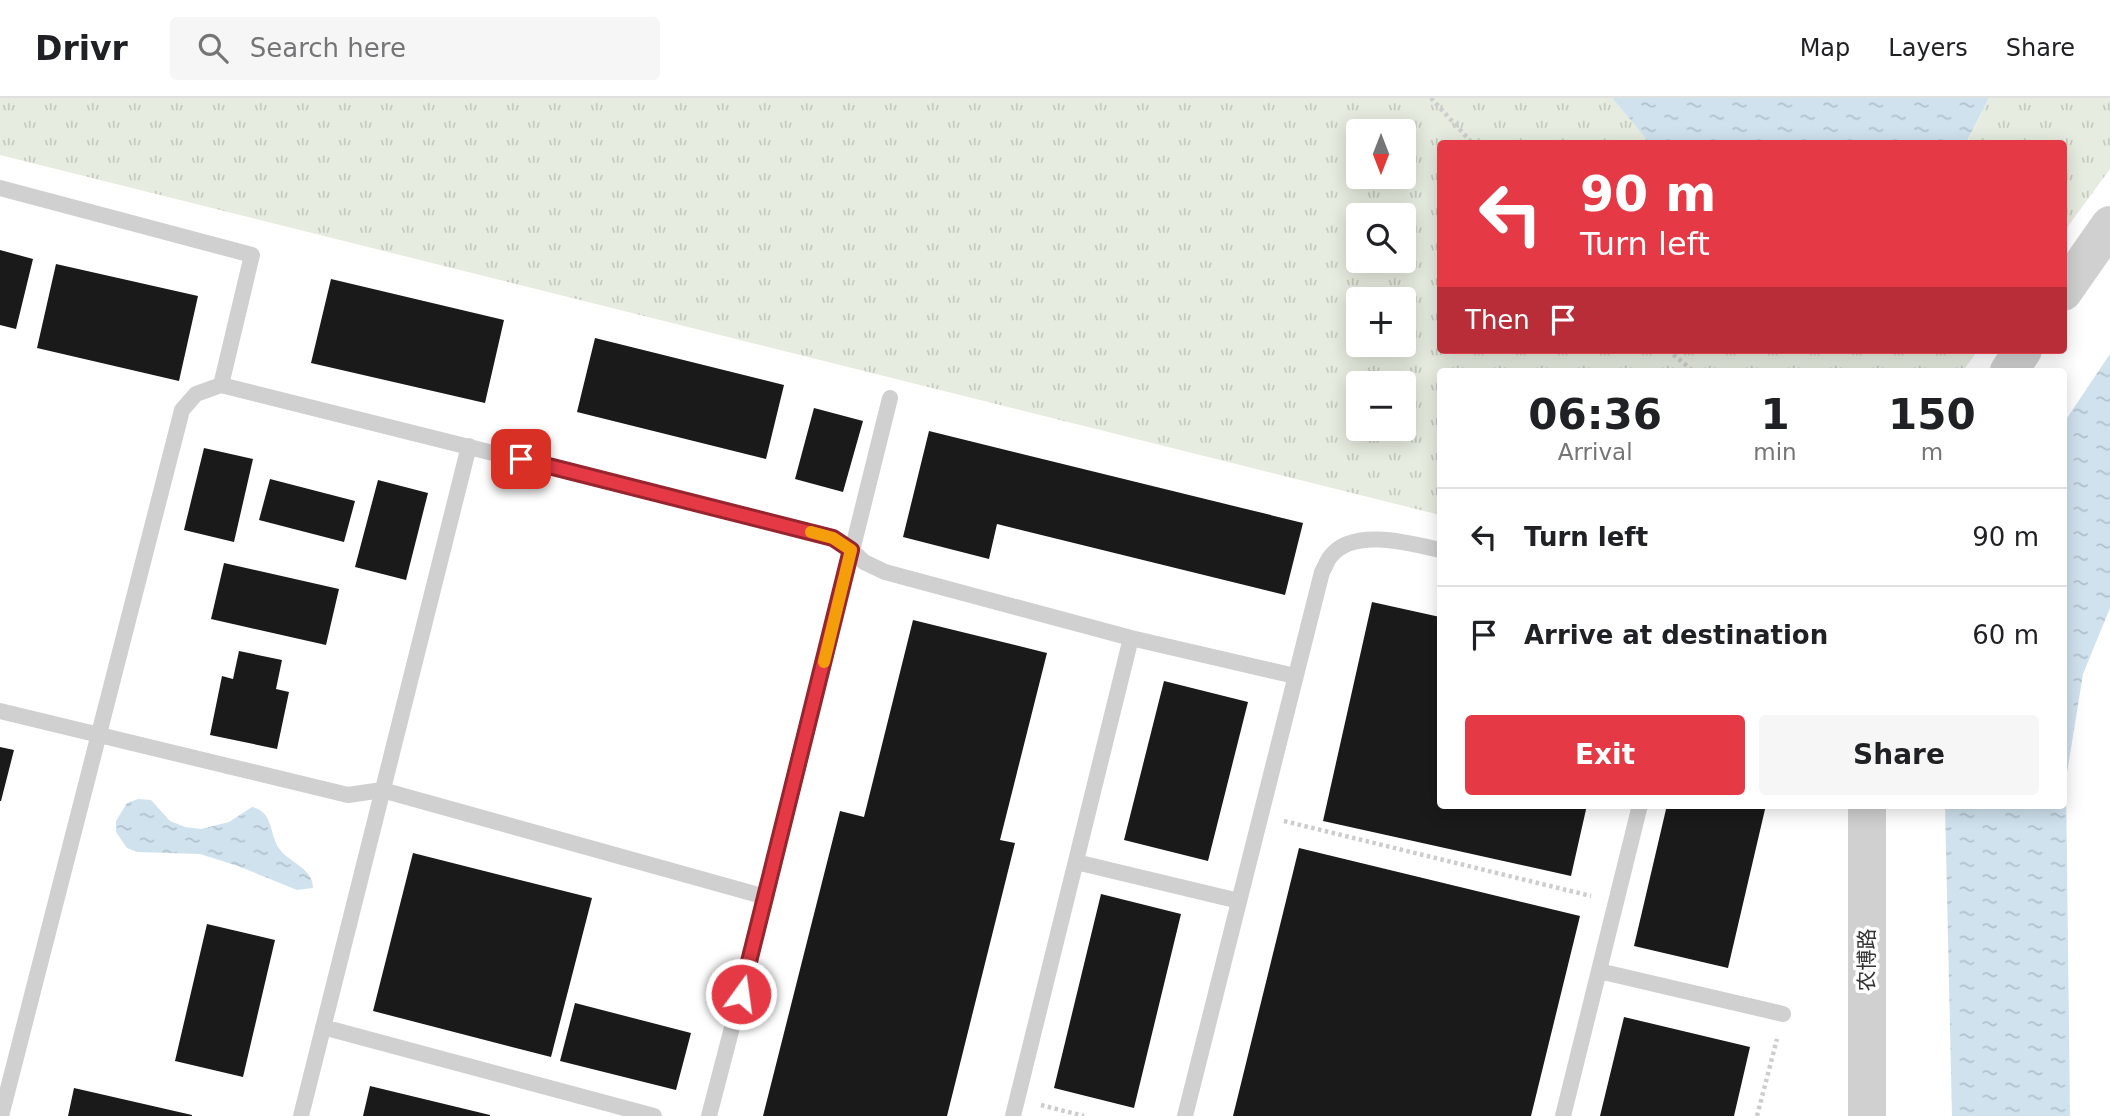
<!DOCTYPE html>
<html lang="en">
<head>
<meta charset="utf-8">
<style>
	:root { --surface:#fff; --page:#f6f6f6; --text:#202124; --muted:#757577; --line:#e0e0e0; --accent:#e63946 }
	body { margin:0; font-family:"DejaVu Sans","Noto Sans SC",sans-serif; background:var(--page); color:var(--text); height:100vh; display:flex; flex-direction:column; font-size:26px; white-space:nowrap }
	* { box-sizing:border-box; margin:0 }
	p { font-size:23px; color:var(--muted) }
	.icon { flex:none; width:38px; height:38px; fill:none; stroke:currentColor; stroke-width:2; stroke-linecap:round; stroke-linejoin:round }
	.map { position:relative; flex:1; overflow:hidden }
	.sheet { position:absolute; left:1437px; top:270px; width:630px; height:441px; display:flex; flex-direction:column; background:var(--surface); border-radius:7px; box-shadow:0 4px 18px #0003 }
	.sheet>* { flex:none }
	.hud { position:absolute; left:1437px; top:42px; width:630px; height:214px; border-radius:7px; box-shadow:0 4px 18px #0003; background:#e63946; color:#fff; overflow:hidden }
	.needle { width:46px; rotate:180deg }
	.buttons { position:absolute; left:1346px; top:21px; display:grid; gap:14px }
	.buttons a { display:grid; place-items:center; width:70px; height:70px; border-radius:7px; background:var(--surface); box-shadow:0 4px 18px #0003; font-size:35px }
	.pin { position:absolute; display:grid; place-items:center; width:60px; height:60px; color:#fff; margin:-30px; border-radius:14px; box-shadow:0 4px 10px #0006 }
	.me { position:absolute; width:77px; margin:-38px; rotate:14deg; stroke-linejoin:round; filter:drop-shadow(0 0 5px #0008) }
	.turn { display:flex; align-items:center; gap:24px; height:147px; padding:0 28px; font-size:32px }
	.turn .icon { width:91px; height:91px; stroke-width:2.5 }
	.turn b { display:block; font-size:49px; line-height:60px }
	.then { display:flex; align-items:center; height:66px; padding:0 28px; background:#0003; gap:14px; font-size:26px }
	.eta { display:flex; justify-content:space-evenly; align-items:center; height:119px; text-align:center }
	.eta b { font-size:42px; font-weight:800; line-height:49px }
	.primary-button { display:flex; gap:14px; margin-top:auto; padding:14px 28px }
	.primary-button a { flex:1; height:80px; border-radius:7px; background:var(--accent); color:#fff; font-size:28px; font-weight:800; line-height:80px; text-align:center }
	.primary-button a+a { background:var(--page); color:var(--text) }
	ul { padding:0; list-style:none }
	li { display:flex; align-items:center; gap:21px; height:98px; padding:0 28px; border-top:2px solid var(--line) }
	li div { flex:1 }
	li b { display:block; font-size:26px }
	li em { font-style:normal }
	header { display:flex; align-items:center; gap:42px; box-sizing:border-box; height:98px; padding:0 35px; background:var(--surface); border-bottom:2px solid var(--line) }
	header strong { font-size:33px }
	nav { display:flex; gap:38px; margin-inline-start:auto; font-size:24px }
	.search { width:490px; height:63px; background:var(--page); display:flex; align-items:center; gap:18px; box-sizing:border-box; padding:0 24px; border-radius:7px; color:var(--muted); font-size:26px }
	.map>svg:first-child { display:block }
</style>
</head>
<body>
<header>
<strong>Drivr</strong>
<div class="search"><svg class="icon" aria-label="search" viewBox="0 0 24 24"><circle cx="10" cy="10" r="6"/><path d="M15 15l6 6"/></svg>Search here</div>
<nav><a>Map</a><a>Layers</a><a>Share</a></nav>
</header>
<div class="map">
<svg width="2110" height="1018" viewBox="0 0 2110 1018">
	<defs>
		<pattern id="grass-tufts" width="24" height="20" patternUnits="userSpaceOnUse" patternTransform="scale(1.75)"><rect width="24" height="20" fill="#e6ecdf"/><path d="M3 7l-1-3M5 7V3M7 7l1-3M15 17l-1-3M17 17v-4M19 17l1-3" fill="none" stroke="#c6cbc0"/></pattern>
		<pattern id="water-ripples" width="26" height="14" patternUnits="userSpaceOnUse" patternTransform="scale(1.75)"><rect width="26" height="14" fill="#cfe2ee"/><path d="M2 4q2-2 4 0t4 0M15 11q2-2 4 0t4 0" fill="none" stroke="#b2c2cd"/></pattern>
	</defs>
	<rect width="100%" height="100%" fill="#fff"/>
	<path fill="url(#grass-tufts)" fill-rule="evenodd" d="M0 0H1612L1651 45 1440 46V252H1978L1963 273H1440V417L0 57ZM1358 33H1404V79H1358ZM1358 117H1404V163H1358ZM1358 201H1404V247H1358ZM1358 285H1404V331H1358Z
		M1989 0H2110V71L2063 135V46H1966Z"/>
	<path fill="url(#water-ripples)" d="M1612 0H1989L1966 45 1651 46Z
		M2110 256V510L2083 576 2066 681 2070 1018H1952L1945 707H2063V326Z
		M138 701 151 702 170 723 185 729 201 731 229 724 252 709C273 714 269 733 278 749 288 765 313 769 313 790L297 792 238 768 200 756 137 754 127 750 116 734V723L127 705Z"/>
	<path fill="#1a1a1a" d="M0 152 33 161 16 231 0 227Z
		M56 166 198 198 179 283 37 250Z
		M331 181 504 222 485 305 311 265Z
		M595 240 784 287 766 361 577 314Z
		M814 310 863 323 843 394 795 381Z
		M929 333 1303 425 1285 497 997 426 989 461 903 439Z
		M204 350 253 361 234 444 184 432Z
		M270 381 355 403 344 444 259 422Z
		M378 382 428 395 406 482 355 469Z
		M224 465 339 491 326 547 211 521Z
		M1372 504 1440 519V707H1587L1571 778 1323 723Z
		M913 522 1047 555 1000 742 1015 745 947 1018H763L840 713 864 719Z
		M239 553 282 562 276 591 289 594 277 651 210 637 222 578 233 581Z
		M1164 583 1248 604 1208 763 1124 742Z
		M0 649 14 652 1 703H0Z
		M1667 707H1766L1728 870 1634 848Z
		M1299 750 1580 818 1531 1018H1233Z
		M413 755 592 800 551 959 373 913Z
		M1101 796 1181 816 1134 1010 1054 990Z
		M207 826 275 842 243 979 175 963Z
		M575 905 691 935 676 992 560 963Z
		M1624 919 1750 949 1734 1018H1600Z
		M370 988 490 1017V1018H363Z
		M74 990 192 1017V1018H68Z"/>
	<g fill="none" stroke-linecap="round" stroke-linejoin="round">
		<path stroke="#cdcdcd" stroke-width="4.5" stroke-dasharray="3.5 3.5" stroke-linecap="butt" d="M1431 0 1473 46
			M1668 252 1693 273
			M1284 723 1591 798
			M1041 1007 1084 1018
			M1757 1018 1777 941"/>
		<path stroke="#d0d0d0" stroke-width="16" d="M0 90 252 157 221 287
			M0 613 348 697 382 692 766 799
			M1076 764 1239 803
			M1599 873 1783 916
			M323 929 654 1018
			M1 1018 182 312 196 296 221 287 833 440 851 452 864 464 885 474 1131 540 1295 578
			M301 1018 469 348
			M709 1018 766 799 890 300
			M1013 1018 1131 540
			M1185 1018 1322 474C1325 469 1327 463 1330 459 1352 429 1410 445 1440 452
			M1563 1018 1640 707"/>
		<path stroke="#d0d0d0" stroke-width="38" d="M2063 194 2110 127
			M2009 273 2023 252
			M1867 707V1018"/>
	</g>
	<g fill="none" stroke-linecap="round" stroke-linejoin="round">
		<defs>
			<path id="route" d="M521 361 833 440 851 452 741 896"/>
		</defs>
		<use href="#route" stroke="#96252e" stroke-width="18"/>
		<use href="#route" stroke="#e63946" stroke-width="12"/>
		<path stroke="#f59e0b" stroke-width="12" d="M811 434 833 440 851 452 824 564"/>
	</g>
	<g text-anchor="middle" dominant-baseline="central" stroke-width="7" stroke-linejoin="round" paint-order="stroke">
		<g font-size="21" fill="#333" stroke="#fff">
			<text transform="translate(1867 862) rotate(-90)">农博路</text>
		</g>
	</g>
</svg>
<div class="buttons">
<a><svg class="needle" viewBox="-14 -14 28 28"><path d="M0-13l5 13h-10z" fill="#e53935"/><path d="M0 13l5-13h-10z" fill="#757577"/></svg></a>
<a><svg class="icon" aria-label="search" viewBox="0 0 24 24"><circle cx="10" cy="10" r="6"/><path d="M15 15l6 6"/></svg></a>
<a>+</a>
<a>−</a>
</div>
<div class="pin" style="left:521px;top:361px;background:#d93025"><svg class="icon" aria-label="arrive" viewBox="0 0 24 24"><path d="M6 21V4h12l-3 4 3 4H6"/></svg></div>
<svg class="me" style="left:741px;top:896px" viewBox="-20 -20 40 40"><circle r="17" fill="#e63946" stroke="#fff" stroke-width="3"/><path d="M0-11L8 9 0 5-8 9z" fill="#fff"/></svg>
<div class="hud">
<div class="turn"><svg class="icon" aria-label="left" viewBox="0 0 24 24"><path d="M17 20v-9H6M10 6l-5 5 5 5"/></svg><div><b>90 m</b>Turn left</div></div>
<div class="then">Then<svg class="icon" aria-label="arrive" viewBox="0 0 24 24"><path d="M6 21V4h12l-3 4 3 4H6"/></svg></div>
</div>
<section class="sheet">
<div class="eta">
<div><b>06:36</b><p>Arrival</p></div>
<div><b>1</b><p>min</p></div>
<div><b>150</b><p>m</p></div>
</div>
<ul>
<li><svg class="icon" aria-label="left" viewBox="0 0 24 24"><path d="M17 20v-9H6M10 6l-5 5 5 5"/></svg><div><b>Turn left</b></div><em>90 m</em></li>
<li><svg class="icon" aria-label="arrive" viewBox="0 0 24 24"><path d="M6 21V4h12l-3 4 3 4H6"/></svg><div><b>Arrive at destination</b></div><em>60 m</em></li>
</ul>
<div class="primary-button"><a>Exit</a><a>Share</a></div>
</section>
</div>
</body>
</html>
